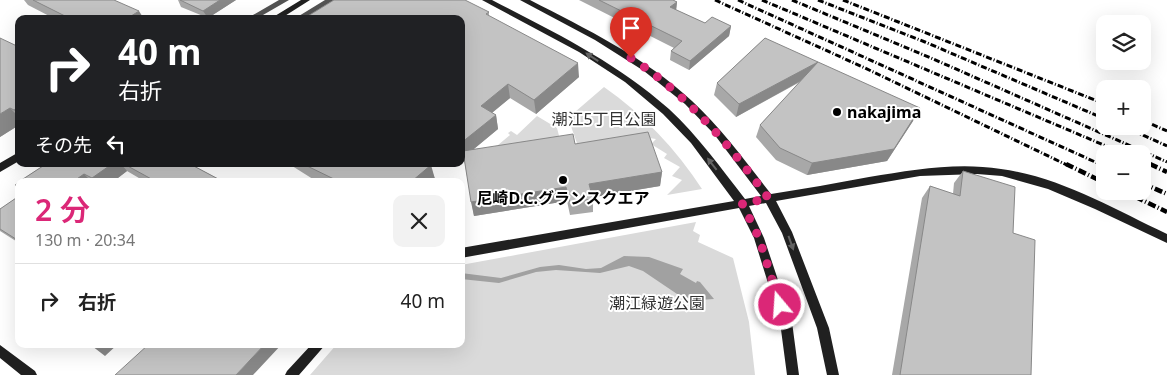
<!DOCTYPE html>
<html lang="ja">
<head>
<meta charset="utf-8">
<style>
	:root { --surface:#fff; --page:#f2f2f2; --text:#222; --muted:#767676; --line:#e0e0e0; --accent:#db2777 }
	body { margin:0; font-family:"Noto Sans","Noto Sans JP",sans-serif; background:var(--page); color:var(--text); height:100vh; display:flex; flex-direction:column; font-size:19px; white-space:nowrap }
	* { box-sizing:border-box; margin:0 }
	p { font-size:16px; color:var(--muted) }
	.icon { flex:none; width:28px; height:28px; fill:none; stroke:currentColor; stroke-width:2; stroke-linecap:round; stroke-linejoin:round }
	.map { position:relative; flex:1; overflow:hidden }
	.details { position:absolute; left:15px; top:178px; width:450px; height:170px; display:flex; flex-direction:column; background:var(--surface); border-radius:10px; box-shadow:0 5px 20px #0002 }
	.details>* { flex:none }
	.hud { position:absolute; left:15px; top:15px; width:450px; height:152px; border-radius:10px; box-shadow:0 5px 20px #0002; background:#202124; color:#fff; overflow:hidden }
	.tools { position:absolute; left:1096px; top:15px; display:grid; gap:10px }
	.tools a { display:grid; place-items:center; width:55px; height:55px; border-radius:10px; background:var(--surface); box-shadow:0 5px 20px #0002; font-size:25px }
	.pin { position:absolute; display:grid; place-items:center; width:42px; height:42px; color:#fff; margin:-51px -21px; border-radius:50% 50% 50% 0; rotate:-45deg; box-shadow:0 0 5px #0007 }
	.pin .icon { rotate:45deg }
	.me { position:absolute; width:55px; margin:-28px; rotate:342deg; stroke-linejoin:round; filter:drop-shadow(0 0 4px #0008) }
	.turn { display:flex; align-items:center; gap:18px; height:105px; padding:0 20px; font-size:22px }
	.turn .icon { width:65px; height:65px; stroke-width:2.5 }
	.turn b { display:block; font-size:35px; line-height:42px }
	.then { display:flex; align-items:center; height:48px; padding:0 20px; background:#0003; gap:10px; font-size:19px }
	.round { display:grid; place-items:center; flex:none; width:52px; height:52px; border-radius:10px; background:var(--page) }
	.head { display:flex; align-items:center; justify-content:space-between; height:85px; padding:0 20px }
	h1 { font-size:30px; font-weight:600; line-height:38px; color:var(--accent) }
	ul { padding:0; list-style:none }
	li { display:flex; align-items:center; gap:15px; height:75px; padding:0 20px; border-top:1px solid var(--line) }
	li div { flex:1 }
	li b { display:block; font-size:19px }
	li em { font-style:normal }
	.map>svg:first-child { display:block }
</style>
</head>
<body>
<div class="map">
<svg width="1167" height="375" viewBox="0 0 1167 375">
	<rect width="100%" height="100%" fill="#fff"/>
	<path fill="#dadada" d="M604 87C643 114 676 149 702 189L667 195 682 180 672 176 680 167 664 158 667 154 651 144 656 139 643 137 578 146 568 118Z
		M537 116 557 128 565 159 505 149 498 145 510 135 508 133 511 131 517 135Z
		M696 222 693 231 700 235 698 242 733 258 749 322 755 375H310L337 344H461V265Z"/>
	<path fill="#a1a1a1" d="M624 256 649 257 683 269 680 274 696 283 697 281 700 282 714 299 699 300 680 296 643 271 629 266 600 273 556 270 536 272 499 283 461 279V273L501 278 540 267 559 265 586 269 601 268Z"/>
	<g fill="none" stroke-linecap="round" stroke-linejoin="round">
		<path fill="#535353" fill-rule="evenodd" d="M279 0H289L256 19H246Z
			M325 0H334L304 19H294Z"/>
		<path fill="#202020" fill-rule="evenodd" d="M301 0H310L280 19H270Z
			M482 0H492C554 32 616 62 669 109 698 136 721 168 745 199L761 196 714 134 685 104 644 71 595 40 520 0H530C586 29 645 57 692 101 722 129 746 162 771 194 804 189 836 183 869 177 913 170 956 162 1001 169 1060 177 1114 209 1167 234V243L1095 209 1048 189 1002 176 977 174 920 176 776 201 792 232 829 328 839 375H827L817 328 782 233 766 203 749 206 764 238 792 322 799 375H787L780 322 754 238 739 208 461 258V248L734 201 691 143 663 114 625 82 579 52Z
			M19 152V161L0 172V163Z
			M312 344H326L299 375H285L287 371Z
			M0 345 35 371 37 375H21L0 358Z"/>
		<path stroke="#000" stroke-width="3" stroke-dasharray="6 2 1 2" stroke-linecap="butt" d="M715 0 865 68 1069 166
			M738 0 1104 166
			M762 0 1125 154
			M792 0 931 58 1167 162
			M818 0 925 42 1105 119
			M843 0 1105 104
			M1142 120 1167 131
			M1123 126 1167 146
			M1142 161 1153 166"/>
		<path stroke="#000" stroke-width="4.5" stroke-dasharray="8 2.5 1 2.5" stroke-linecap="butt" d="M1066 164 1105 183
			M1102 164 1105 166
			M1150 164 1167 172
			M1142 183 1167 194
			M1123 191 1167 212"/>
	</g>
	<path fill="#a8a8a8" d="M24 0H114L144 19H55L28 5Z
		M178 0H236L208 18 181 7Z
		M579 0H673L677 2 676 10 705 23 731 26 729 36 689 70 670 60 671 51 674 48Z
		M489 12V16L579 77 536 114 510 98 492 113 496 115 498 129 474 149 575 144 662 172 660 186 593 197V212L570 215 567 201 474 216 463 153 461 152V19Z
		M765 38 913 121 887 161 807 175 776 160 756 137 760 125 800 82 736 117 714 95 717 83Z
		M19 47V125L0 137Z
		M46 164H190L222 181H144L127 171 114 181H20Z
		M289 164H429L435 179 433 181H316Z
		M963 171 1013 233 1031 375H892L922 198 930 186 953 194 954 183Z
		M19 196V243L0 231V209Z"/>
	<path fill="#888" d="M220 0H236L208 18 203 11Z
		M677 2 676 11 670 7Z
		M139 11 144 19 128 18Z
		M731 26 729 36 689 70 690 61Z
		M818 62 813 74 736 117 739 104Z
		M578 63 579 77 536 114 534 100Z
		M508 84 510 98 483 120 481 106Z
		M19 107V115L14 110Z
		M10 108 19 117V125L0 137V114Z
		M920 108 913 121 887 161 807 175 812 163Z
		M496 115 498 129 464 157 461 143Z
		M112 164H121L127 171 114 181H95L92 178Z
		M431 165 435 179 433 181H412Z
		M662 172 660 186 589 198V184Z
		M84 174 91 181H74Z
		M566 187 567 201 474 216 471 202Z
		M95 344H118L105 356 92 346Z
		M265 344H282L253 375H236Z"/>
	<path fill="#c3c3c3" stroke="#888" d="M33 0H114L139 11 128 18 129 19H71Z
		M180 0H220L203 11Z
		M334 0H465L489 12 486 14 578 63 534 100 508 84 481 106 496 115 461 143V19H303Z
		M599 0H673L677 2 670 7 705 23 712 17 731 26 690 61 671 51 682 41Z
		M0 38 19 47V107L14 110 10 108 0 114Z
		M765 38 818 62 739 104 717 83Z
		M818 62 920 108 894 149 812 163 780 148 760 125Z
		M648 132 662 172 589 184 593 199 570 202 566 187 471 202 463 151 573 134 575 144Z
		M46 164H112L92 178 84 174 74 181H20Z
		M124 164H190L222 181H155Z
		M303 164H429L431 165 412 181H365L363 180 362 181H338Z
		M963 171 1015 187 1013 233 1035 240 1031 375H900L930 186 960 196Z
		M19 182V187L15 185Z
		M19 196V241L0 229V209Z
		M88 344H95L92 346Z
		M149 344H265L236 375H115Z"/>
	<defs><path id="oneway-solid" d="M-6-.8H1V-3.2L6.5 0L1 3.2V.8H-6Z" transform="scale(1.25)"/></defs>
	<g fill="#636363">
		<use href="#oneway-solid" transform="translate(592 57) rotate(-147)"/>
		<use href="#oneway-solid" transform="translate(712 164) rotate(-128)"/>
		<use href="#oneway-solid" transform="translate(791 243) rotate(70)"/>
	</g>
	<g fill="none" stroke-linecap="round" stroke-linejoin="round">
		<path stroke="#db2777" stroke-width="9" stroke-dasharray="0 16.2" d="M631 58C688 95 730 146 769 199L742 203 759 238 780 305"/>
	</g>
	<g fill="#000" stroke="#fff" stroke-width="2">
		<circle cx="837" cy="112" r="5"/>
		<circle cx="563" cy="180" r="5"/>
	</g>
	<g text-anchor="middle" dominant-baseline="central" stroke-width="4" stroke-linejoin="round" paint-order="stroke">
		<g font-size="16" font-weight="bold" fill="#000" stroke="#fff" text-anchor="start">
			<text x="847" y="112">nakajima</text>
			<text x="563" y="198" text-anchor="middle">尼崎D.C.グランスクエア</text>
		</g>
		<g font-size="16" fill="#313131" stroke="#fff">
			<text x="604" y="119">潮江5丁目公園</text>
			<text x="657" y="303">潮江緑遊公園</text>
		</g>
	</g>
</svg>
<div class="tools">
<a><svg class="icon" aria-label="layers" viewBox="0 0 24 24"><path d="M12 4l9 5-9 5-9-5zM3 14l9 5 9-5"/></svg></a>
<a>+</a>
<a>−</a>
</div>
<div class="pin" style="left:631px;top:58px;background:#d93025"><svg class="icon" aria-label="arrive" viewBox="0 0 24 24"><path d="M6 21V4h12l-3 4 3 4H6"/></svg></div>
<svg class="me" style="left:780px;top:305px" viewBox="-20 -20 40 40"><circle r="17" fill="#db2777" stroke="#fff" stroke-width="3"/><path d="M0-11L8 9 0 5-8 9z" fill="#fff"/></svg>
<div class="hud">
<div class="turn"><svg class="icon" aria-label="right" viewBox="0 0 24 24"><path d="M7 20v-9h11M14 6l5 5-5 5"/></svg><div><b>40 m</b>右折</div></div>
<div class="then">その先<svg class="icon" aria-label="left" viewBox="0 0 24 24"><path d="M17 20v-9H6M10 6l-5 5 5 5"/></svg></div>
</div>
<section class="details">
<div class="head"><div><h1>2 分</h1><p>130 m · 20:34</p></div><a class="round"><svg class="icon" aria-label="close" viewBox="0 0 24 24"><path d="M6 6l12 12M18 6L6 18"/></svg></a></div>
<ul>
<li><svg class="icon" aria-label="right" viewBox="0 0 24 24"><path d="M7 20v-9h11M14 6l5 5-5 5"/></svg><div><b>右折</b></div><em>40 m</em></li>
</ul>
</section>
</div>
</body>
</html>
